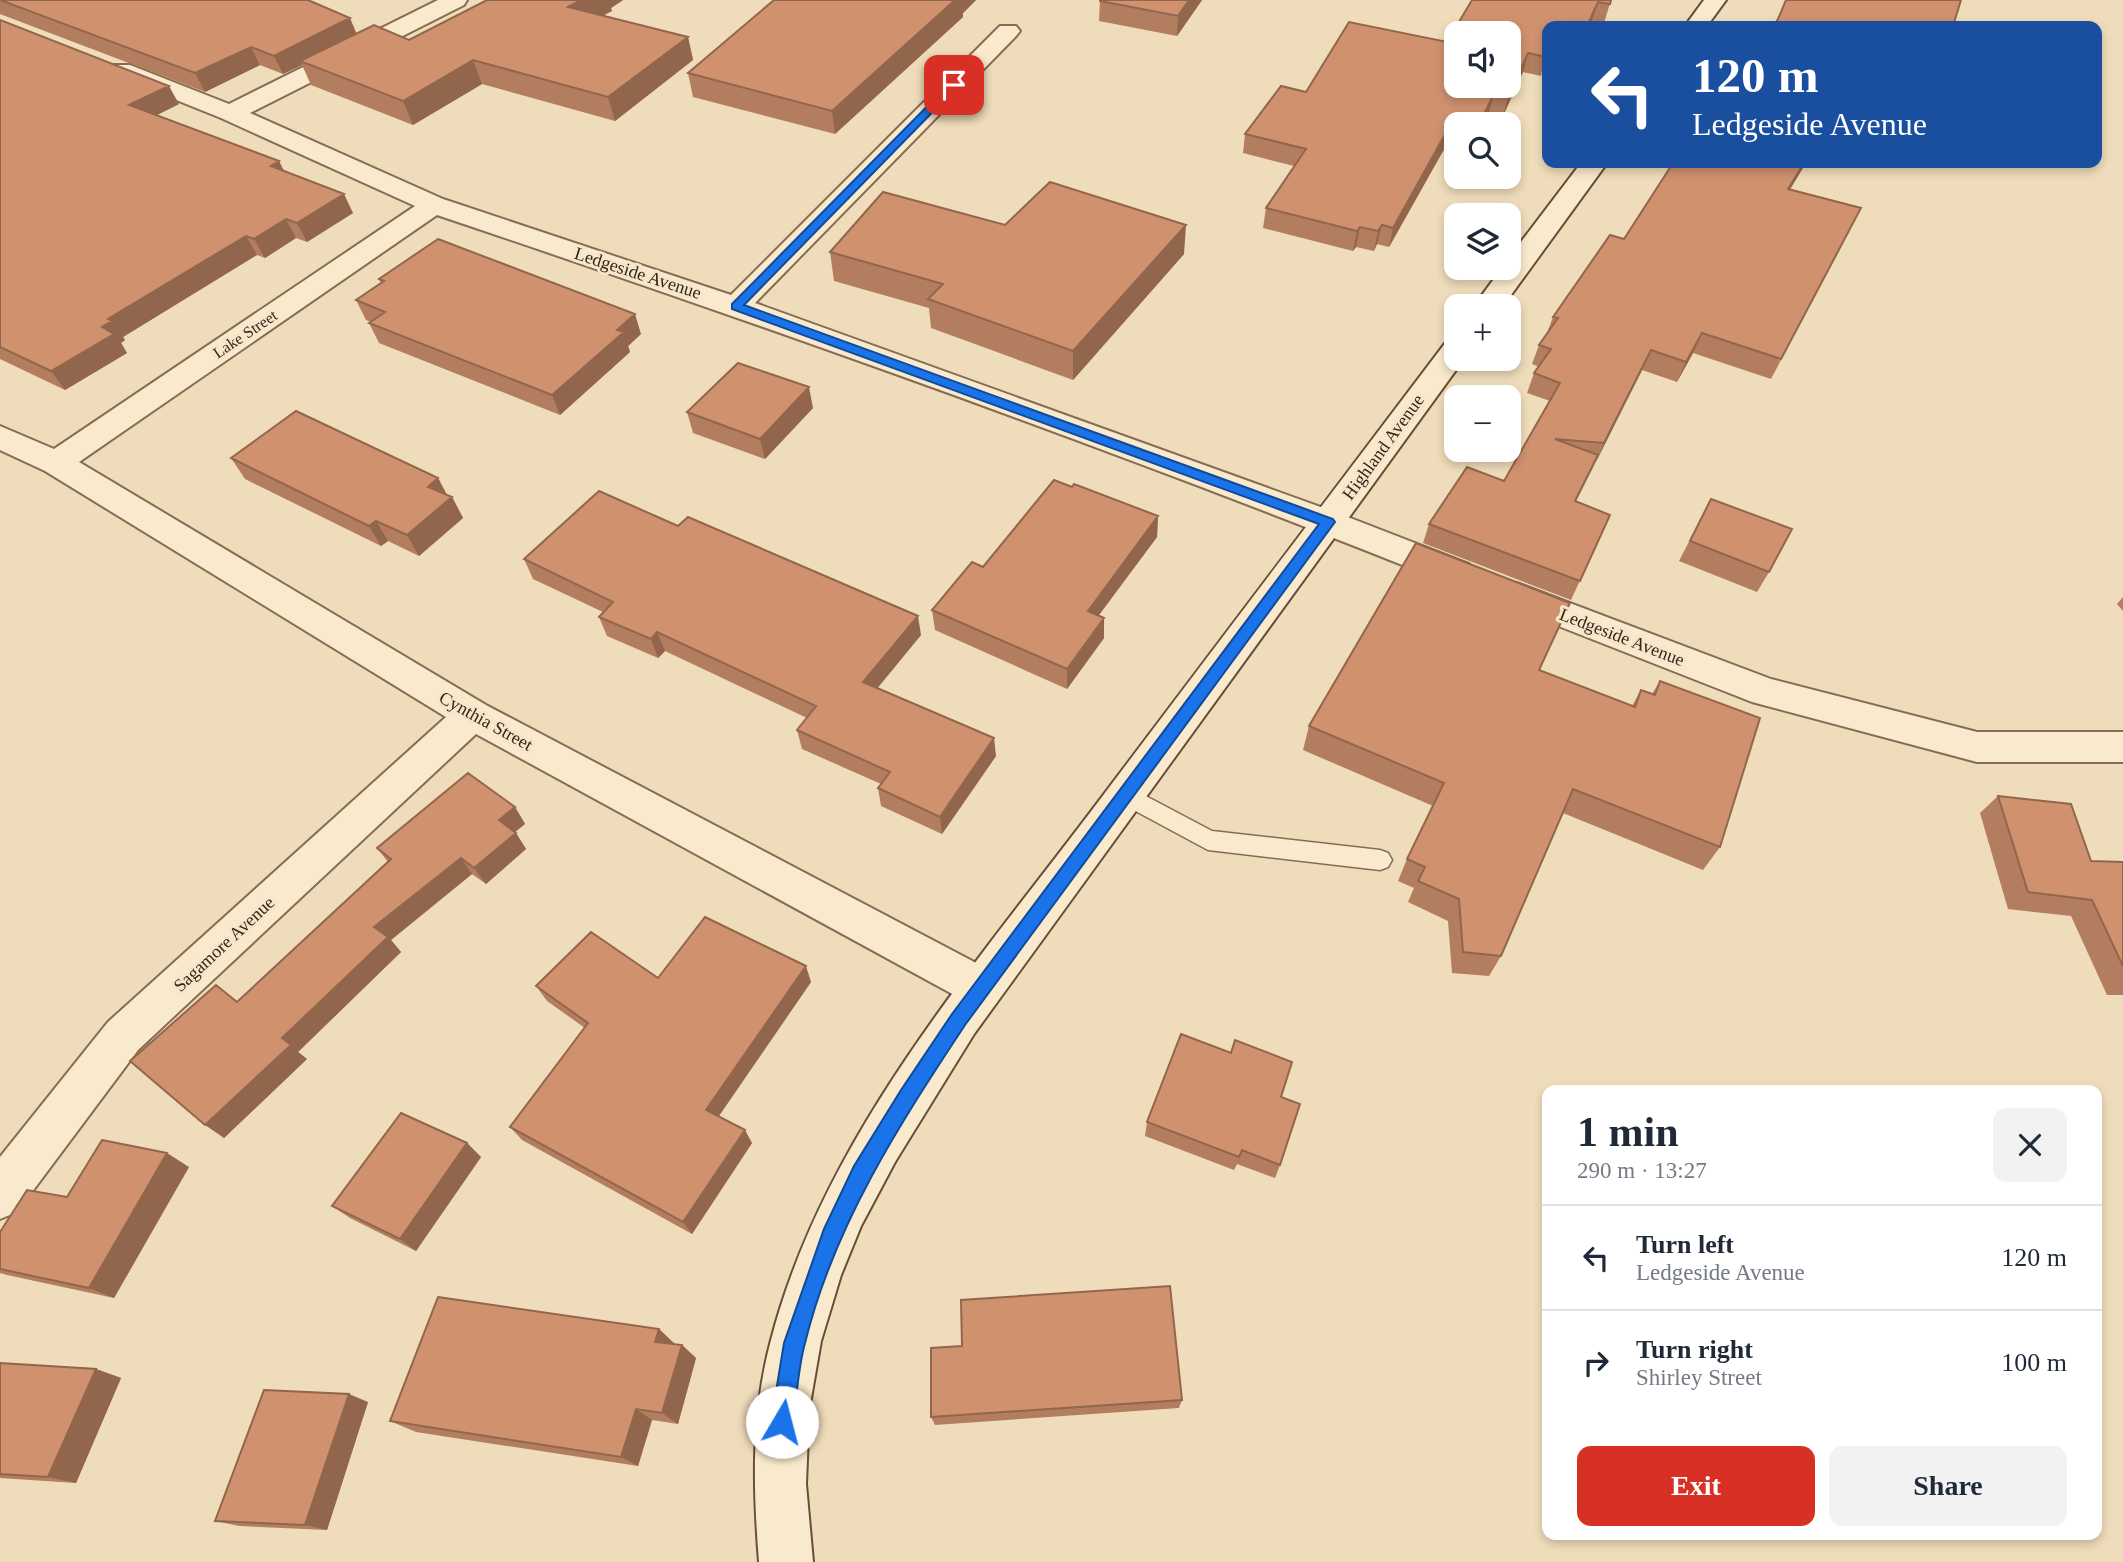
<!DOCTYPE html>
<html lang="en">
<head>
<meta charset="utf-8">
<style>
	:root { --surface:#fff; --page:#f2f2f3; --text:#1f2937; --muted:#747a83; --line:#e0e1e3; --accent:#d93025 }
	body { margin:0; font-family:Georgia,serif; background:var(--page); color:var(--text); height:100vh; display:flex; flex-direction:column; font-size:26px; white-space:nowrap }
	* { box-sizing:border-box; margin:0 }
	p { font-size:23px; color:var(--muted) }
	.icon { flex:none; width:38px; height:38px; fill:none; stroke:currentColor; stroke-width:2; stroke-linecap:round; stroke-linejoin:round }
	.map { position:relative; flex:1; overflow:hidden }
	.details { position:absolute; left:1542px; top:1085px; width:560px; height:455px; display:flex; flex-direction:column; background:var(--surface); border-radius:14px; box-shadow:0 4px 10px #0003 }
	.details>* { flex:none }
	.banner { position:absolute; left:1542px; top:21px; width:560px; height:147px; border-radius:14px; box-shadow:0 4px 10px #0003; background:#1a4fa0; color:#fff; overflow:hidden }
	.buttons { position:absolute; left:1444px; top:21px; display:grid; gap:14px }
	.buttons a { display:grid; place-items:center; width:77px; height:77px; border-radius:14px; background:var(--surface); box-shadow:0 4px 10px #0003; font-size:35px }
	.pin { position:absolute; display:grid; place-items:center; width:60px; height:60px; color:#fff; margin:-30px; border-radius:14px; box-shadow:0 4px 10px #0006 }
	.me { position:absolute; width:77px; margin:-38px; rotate:8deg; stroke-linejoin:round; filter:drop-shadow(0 0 5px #0008) }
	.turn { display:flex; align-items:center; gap:24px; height:147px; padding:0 35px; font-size:32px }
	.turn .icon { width:91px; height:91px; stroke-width:2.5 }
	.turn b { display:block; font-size:49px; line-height:60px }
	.round { display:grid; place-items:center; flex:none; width:74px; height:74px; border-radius:14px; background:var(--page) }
	.overview { display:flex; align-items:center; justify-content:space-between; height:119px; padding:0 35px }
	h1 { font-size:42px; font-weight:700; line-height:52px }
	.cta { display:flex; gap:14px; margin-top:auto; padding:14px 35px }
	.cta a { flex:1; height:80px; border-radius:14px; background:var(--accent); color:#fff; font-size:28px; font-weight:700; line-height:80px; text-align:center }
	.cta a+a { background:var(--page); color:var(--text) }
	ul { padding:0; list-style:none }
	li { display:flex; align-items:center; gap:21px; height:105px; padding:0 35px; border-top:2px solid var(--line) }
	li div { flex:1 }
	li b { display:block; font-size:26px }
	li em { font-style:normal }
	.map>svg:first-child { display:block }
</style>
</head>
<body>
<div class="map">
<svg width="2123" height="1562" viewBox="0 0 2123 1562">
	<rect width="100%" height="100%" fill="#efdcba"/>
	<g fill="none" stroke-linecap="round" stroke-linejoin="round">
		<defs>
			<path id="lane" d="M1125 785 1212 831 1380 850 1388 853 1392 860 1388 867 1380 870 1208 850 1117 801 1114 794 1117 787Z"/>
			<path id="street" d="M438 0H467L464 5 250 113 443 199 731 295 1000 26H1016L1020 31 1016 36 755 303 1340 514 1469 564 1474 573 1469 582 1457 585 1445 582C1113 449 776 329 437 215L79 462 486 705 997 974 1003 988 997 1002 982 1007 967 1002 476 734 138 1050 17 1212 0 1219V1157L108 1022 446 717 45 471 0 450V426L54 449 415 206 221 118 114 75 110 70 114 65H130L229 104Z
				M1517 583 1771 679 1977 732H2123V762H1977L1752 702 1505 605 1500 596 1505 587Z"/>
			<path id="secondary" d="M1704 0H1726L1707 26H1685Z
				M1581 163H1607L1503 306H1474L1502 268H1508V259Z
				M1456 340V359H1464L974 1034 895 1162 861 1226 841 1275 821 1341 809 1410 806 1484 813 1562H759C753 1486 751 1415 771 1340 823 1140 967 975 1089 814 1208 656 1327 499 1446 342Z"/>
		</defs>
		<use href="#lane" stroke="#866c54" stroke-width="3"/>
		<use href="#street" stroke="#866c54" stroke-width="4"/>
		<use href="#secondary" stroke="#684d37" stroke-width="4"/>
		<use href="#lane" fill="#faeacd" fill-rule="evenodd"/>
		<use href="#street" fill="#faeacd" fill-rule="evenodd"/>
		<use href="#secondary" fill="#faeacd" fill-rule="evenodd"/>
	</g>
	<path fill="#b37d5f" d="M0 0 357 33 409 40 487 0H623L611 8 612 11 603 15 688 37 693 60 615 121 482 84 413 125 311 85 302 65 283 74 260 65 205 92 0 14Z
		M774 0H976L963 13V17L835 134 693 97 688 73Z
		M1202 0 1177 36 1099 21 1100 1Z
		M1472 0H1611L1604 23 1592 21 1590 26H1547V72L1542 71 1541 76 1523 72 1503 116 1489 113 1456 124V154L1443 151 1389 247 1377 244 1374 251 1356 247 1353 251 1263 228 1266 208 1294 166 1243 153 1245 134 1306 92 1447 42Z
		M0 20 179 104 157 115 279 161 284 171 353 213 307 242 296 238 265 258 257 255 123 337 125 340 121 343 127 353 65 390 0 359Z
		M1790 189 1861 208 1771 379 1693 353 1677 382 1642 370 1576 501 1610 515 1571 600 1423 543 1429 524 1504 481 1550 401 1527 393 1534 373 1539 367 1532 364 1539 345 1547 333 1553 317 1624 239Z
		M1005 225 1184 254 1073 380 931 328 929 308 834 281 830 252Z
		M379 279 641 334 628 346 630 352 560 415 379 343 369 323 371 322 366 320 356 300 381 283Z
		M813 408 765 459 693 433 687 412Z
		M231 458 438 478 447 495 452 497 463 518 419 556 388 541 381 546 245 479Z
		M1072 487 1158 516 1157 537 1099 615 1104 638 1067 689 935 630 932 610 983 567Z
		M1711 499 1769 572 1757 592 1679 561Z
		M524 559 921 635 877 688 996 756 942 834 881 806 878 788 881 784 802 749 797 730 807 718 665 651 658 658 607 636 599 617 603 612 533 579Z
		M2123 597V611L2117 604Z
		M1539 670 1632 706 1641 690 1652 694 1660 681 1720 847 1703 870 1563 813 1501 956 1489 976 1452 973 1448 921 1408 902 1414 888 1398 881 1407 859 1433 806 1303 750 1309 726Z
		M1998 796 2091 861 2123 862V995H2107L2071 916 2008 909 1980 813Z
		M515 807 525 824 515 832 526 849 486 884 472 874 391 940 401 952 298 1052 307 1059 224 1138 237 1002 388 862 377 848Z
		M658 978 811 982 719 1116 752 1143 692 1234 522 1140 510 1127 585 1028 547 1001 536 986Z
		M1281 1097 1280 1165 1275 1178 1237 1164 1234 1170 1145 1136 1147 1122Z
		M467 1143 481 1157 416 1251 350 1218 332 1206Z
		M189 1167 114 1298 7 1275 0 1273V1232L67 1197Z
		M659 1329 674 1344 682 1345 696 1358 678 1424 652 1420 638 1466 416 1432 390 1421Z
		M0 1363 96 1369 121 1378 76 1483 0 1478Z
		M1182 1400 1179 1408 935 1425 931 1417Z
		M368 1402 327 1530 239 1526 215 1521Z"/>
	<path fill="#92664d" d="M581 0H623L611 8 612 11 575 30 568 7Z
		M955 0H976L963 13V17L835 134 832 111Z
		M1189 0H1202L1177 36 1178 16Z
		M1598 2 1590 26H1587Z
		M350 18 358 37 300 61 302 65 283 74 274 56Z
		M688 37 693 60 615 121 608 97Z
		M251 47 260 65 205 92 195 73Z
		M1528 53 1523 72 1503 116 1508 97Z
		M473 60 482 84 413 125 403 101Z
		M169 86 179 104 139 124 129 105Z
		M1494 94 1489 113 1483 124H1479Z
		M1447 131 1443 151 1389 247 1393 228Z
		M279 161 288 180 271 166Z
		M1804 163H1806L1779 208 1788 189Z
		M344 194 353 213 307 242 297 223Z
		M286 219 296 238 265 258 254 239Z
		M1186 225 1184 254 1073 380V351Z
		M1382 225 1377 244 1374 251 1378 231Z
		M1360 227 1356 247 1353 251 1357 231Z
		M246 236 257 255 123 337 125 340 121 343 127 353 65 390 51 371 102 327 108 319Z
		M635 314 641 334 628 346 630 352 560 415 552 395 617 330Z
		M1702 333 1693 353 1677 382 1686 362Z
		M1651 350 1642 370 1596 462 1604 443Z
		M809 387 813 408 765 459 760 439Z
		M438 478 449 499 428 487Z
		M452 497 463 518 419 556 407 535Z
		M1158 516 1157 537 1087 631 1088 611Z
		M376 521 388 541 381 546 369 526Z
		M918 616 921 635 867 701 863 682Z
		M1104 618V638L1067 689V669Z
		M657 632 665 651 658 658 651 639Z
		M994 738 996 756 942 834 940 817Z
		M515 807 525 824 510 836 499 820Z
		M516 833 526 849 486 884 474 868Z
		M461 858 472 874 391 940 401 952 298 1052 307 1059 224 1138 205 1125 282 1038 374 927Z
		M806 966 811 982 714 1123 706 1110Z
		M745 1130 752 1143 692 1234 683 1222Z
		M467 1143 481 1157 416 1251 400 1239Z
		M167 1153 189 1167 114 1298 89 1288Z
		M659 1329 674 1343 671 1355 655 1342Z
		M682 1345 696 1358 678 1424 662 1413Z
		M96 1369 121 1378 76 1483 48 1477Z
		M349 1394 368 1402 327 1530 305 1525Z
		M636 1409 652 1420 638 1466 621 1457Z"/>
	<path fill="#d0916e" stroke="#92664d" stroke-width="2" fill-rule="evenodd" d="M0 0H308L350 18 274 56 251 47 195 73Z
		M487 0H581L568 7 688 37 608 97 473 60 403 101 300 61 374 25 409 40Z
		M774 0H955L832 111 688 73Z
		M1100 0H1189L1178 16 1100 1Z
		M1472 0H1611L1610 4 1598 2 1587 26H1547L1546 57 1528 53 1508 97 1494 94 1479 124H1456V133L1447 131 1393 228 1382 225 1378 231 1360 227 1357 231 1266 208 1306 149 1245 134 1281 86 1306 92 1349 22 1447 42ZM1456 33H1508V86H1456Z
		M1786 0H1961L1953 26H1773L1778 19Z
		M0 20 169 86 129 105 279 161 271 166 344 194 297 223 286 219 254 239 246 236 108 319 112 321 102 327 114 334 51 371 0 347Z
		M1673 163H1804L1788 189 1861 208 1781 359 1702 333 1686 362 1651 350 1604 443 1555 439 1598 455 1575 501 1610 515 1580 581 1429 524 1467 467 1504 481 1560 383 1534 373 1551 349 1539 345 1558 318 1553 317 1610 235 1624 239Z
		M1050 182 1186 225 1073 351 928 299 943 284 830 252 883 192 1005 225Z
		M438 239 635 314 617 330 624 332 552 395 369 323 385 312 356 300 384 281 379 279Z
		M738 363 809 387 760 439 687 412Z
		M296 411 438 478 428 487 452 497 407 535 376 521 369 526 231 458Z
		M1054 480 1072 487 1074 484 1158 516 1088 611 1104 618 1067 669 932 610 972 562 983 567Z
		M599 491 678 526 688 517 918 616 863 682 994 738 940 817 878 788 890 772 797 730 816 706 657 632 651 639 599 617 613 602 524 559Z
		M1711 499 1792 529 1769 572 1690 541Z
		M1416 543 1570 603 1539 670 1635 707 1641 690 1655 695 1660 681 1760 718 1720 847 1573 789 1501 956 1463 952 1459 899 1418 881 1425 867 1407 859 1444 783 1309 726Z
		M468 773 515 807 499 820 516 833 474 868 461 858 374 927 388 937 282 1038 291 1045 205 1125 130 1061 216 985 237 1002 391 859 377 848Z
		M1998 796 2071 804 2091 861 2123 862V966L2092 900 2028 892Z
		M705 917 806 966 706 1110 745 1130 683 1222 510 1127 588 1023 536 986 591 932 658 978Z
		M1181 1034 1231 1053 1235 1040 1292 1062 1281 1097 1300 1104 1280 1165 1242 1150 1239 1157 1147 1122Z
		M401 1113 467 1143 400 1239 332 1206Z
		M102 1140 167 1153 89 1288 0 1269V1232L27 1190 67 1197Z
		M1170 1286 1182 1400 931 1417V1348L962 1346 961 1300Z
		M438 1297 659 1329 655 1342 682 1345 662 1413 636 1409 621 1457 390 1421Z
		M0 1363 96 1369 48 1477 0 1474Z
		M264 1390 349 1394 305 1525 215 1521Z"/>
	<path fill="#1a73e8" stroke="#114b97" stroke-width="2" d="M950 83 959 85 744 305 1333 519 1335 522 965 1025C899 1125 834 1225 805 1343 798 1368 797 1396 793 1422L789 1429 782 1432 774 1429 771 1422 784 1343 824 1229 854 1166 901 1090 952 1014 1319 524 732 309V304Z"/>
	<g text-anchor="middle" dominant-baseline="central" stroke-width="6" stroke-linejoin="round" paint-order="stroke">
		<g font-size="16" fill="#35251a" stroke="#f7e7ca">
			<text transform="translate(245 334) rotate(-34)">Lake Street</text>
		</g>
		<g font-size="18" fill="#35251a" stroke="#f7e7ca">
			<text transform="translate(638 273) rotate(18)">Ledgeside Avenue</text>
			<text transform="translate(1383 447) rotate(-54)">Highland Avenue</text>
			<text transform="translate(1622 637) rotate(21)">Ledgeside Avenue</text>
			<text transform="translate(486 721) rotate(29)">Cynthia Street</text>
			<text transform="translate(224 944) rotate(-43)">Sagamore Avenue</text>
		</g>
	</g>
</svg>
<div class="buttons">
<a><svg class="icon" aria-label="sound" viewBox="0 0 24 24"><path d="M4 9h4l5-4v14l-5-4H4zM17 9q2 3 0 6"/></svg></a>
<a><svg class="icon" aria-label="search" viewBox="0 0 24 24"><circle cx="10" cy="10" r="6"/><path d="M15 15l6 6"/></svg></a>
<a><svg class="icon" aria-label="layers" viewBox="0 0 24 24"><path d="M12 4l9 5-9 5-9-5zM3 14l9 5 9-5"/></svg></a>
<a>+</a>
<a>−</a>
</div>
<div class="pin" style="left:954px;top:85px;background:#d93025"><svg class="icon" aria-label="arrive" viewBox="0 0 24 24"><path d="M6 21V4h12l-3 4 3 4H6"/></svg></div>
<svg class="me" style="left:782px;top:1422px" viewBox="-20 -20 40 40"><circle r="19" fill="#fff"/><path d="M0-13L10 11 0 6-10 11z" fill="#1a73e8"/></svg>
<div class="banner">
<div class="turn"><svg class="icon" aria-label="left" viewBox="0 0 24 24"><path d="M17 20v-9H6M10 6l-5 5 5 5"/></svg><div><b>120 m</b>Ledgeside Avenue</div></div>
</div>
<section class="details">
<div class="overview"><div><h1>1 min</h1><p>290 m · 13:27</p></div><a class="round"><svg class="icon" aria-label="close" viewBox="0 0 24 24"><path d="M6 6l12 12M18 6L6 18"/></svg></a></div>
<ul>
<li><svg class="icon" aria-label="left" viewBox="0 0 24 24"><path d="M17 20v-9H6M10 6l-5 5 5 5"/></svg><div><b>Turn left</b><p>Ledgeside Avenue</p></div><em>120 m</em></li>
<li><svg class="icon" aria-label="right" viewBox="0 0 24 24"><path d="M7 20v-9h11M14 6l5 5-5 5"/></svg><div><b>Turn right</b><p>Shirley Street</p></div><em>100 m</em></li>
</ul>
<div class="cta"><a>Exit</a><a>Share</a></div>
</section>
</div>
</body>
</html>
